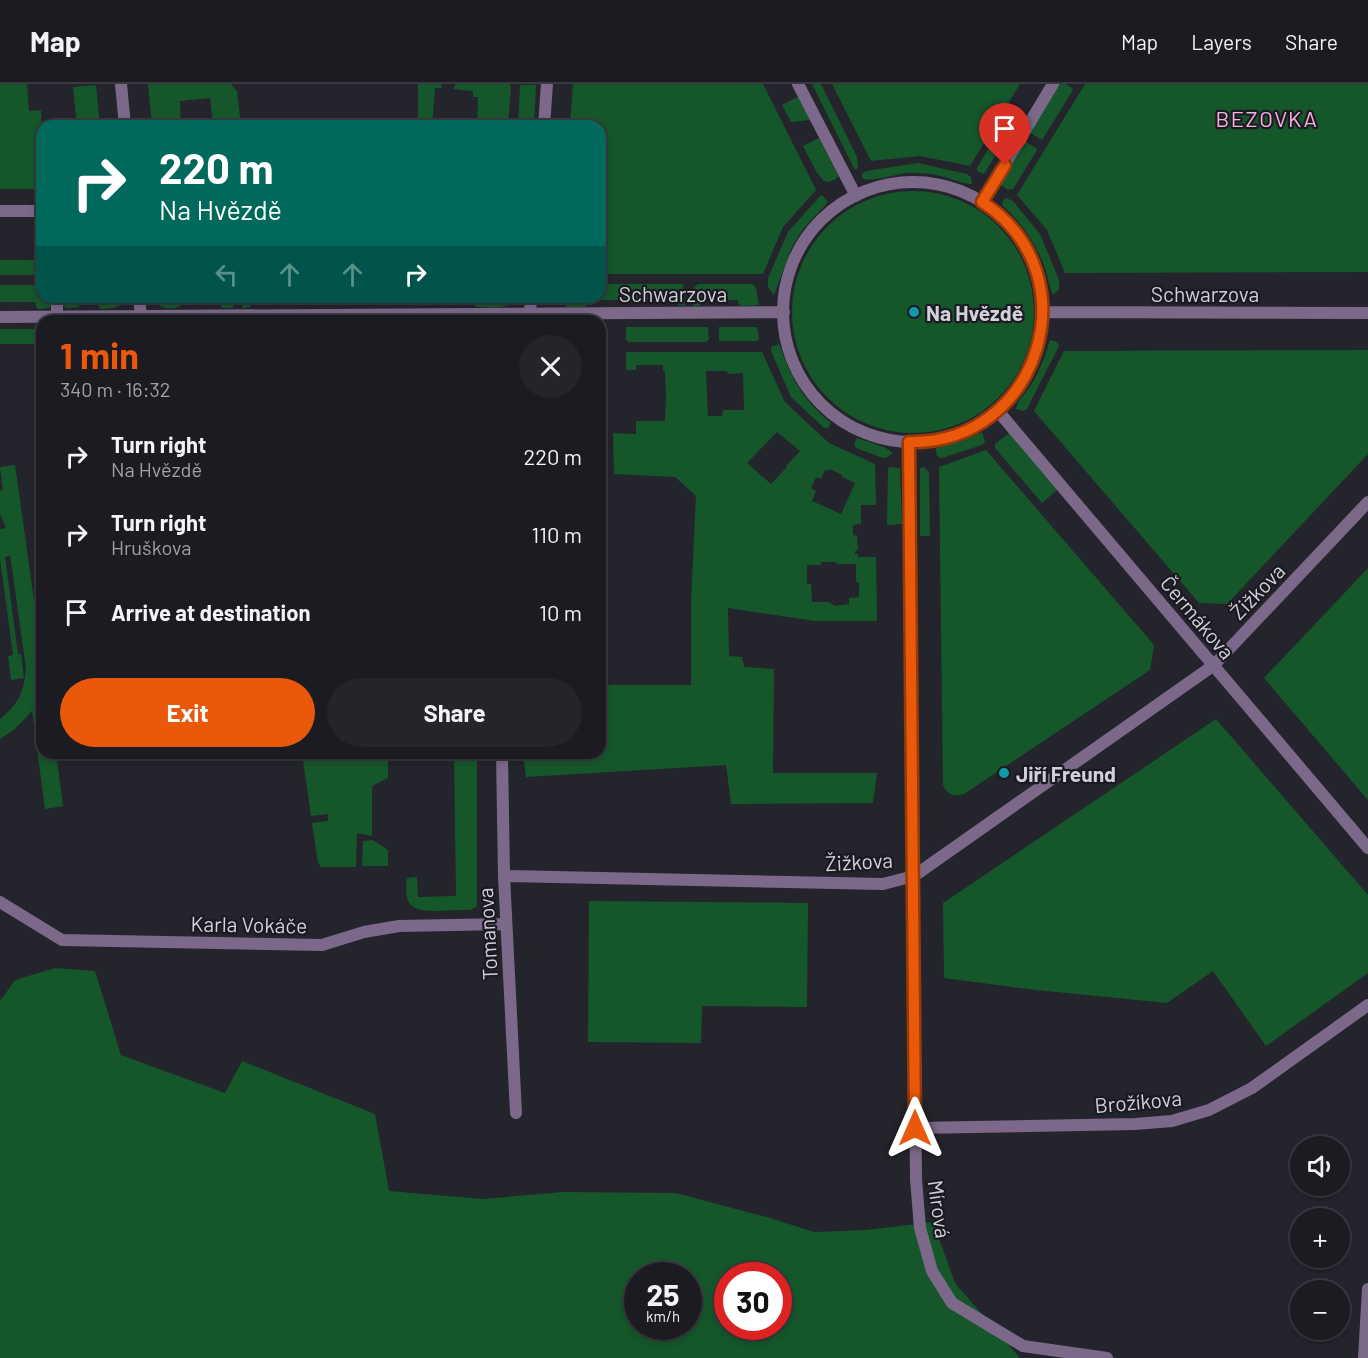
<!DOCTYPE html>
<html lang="en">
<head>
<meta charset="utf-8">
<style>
	:root { --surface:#1b1b21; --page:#24242a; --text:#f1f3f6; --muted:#a0a1a5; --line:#39393f; --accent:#ea580c }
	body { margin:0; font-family:Barlow,sans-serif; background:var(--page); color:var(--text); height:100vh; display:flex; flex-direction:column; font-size:22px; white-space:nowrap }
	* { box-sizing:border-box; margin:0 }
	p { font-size:20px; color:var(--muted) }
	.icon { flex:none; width:33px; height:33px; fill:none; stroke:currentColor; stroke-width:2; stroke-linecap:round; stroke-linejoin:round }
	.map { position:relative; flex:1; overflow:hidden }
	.details { position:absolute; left:36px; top:231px; width:570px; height:444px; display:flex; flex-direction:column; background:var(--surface); border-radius:18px; box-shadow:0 3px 9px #0003,0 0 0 2px var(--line) }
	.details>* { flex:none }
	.hud { position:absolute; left:36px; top:36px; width:570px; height:183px; border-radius:18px; box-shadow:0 3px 9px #0003,0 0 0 2px var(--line); background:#00695c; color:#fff; overflow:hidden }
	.tools { position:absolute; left:1290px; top:1052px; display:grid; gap:12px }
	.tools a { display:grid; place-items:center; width:60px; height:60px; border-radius:50%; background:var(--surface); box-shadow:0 3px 9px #0003,0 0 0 2px var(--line); font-size:30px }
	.speed { position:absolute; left:624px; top:1178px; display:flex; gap:12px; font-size:30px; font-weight:700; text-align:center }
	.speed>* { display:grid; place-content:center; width:78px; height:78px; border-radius:50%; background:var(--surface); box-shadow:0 3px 9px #0003,0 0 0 2px var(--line); line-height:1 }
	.speed small { font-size:15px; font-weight:400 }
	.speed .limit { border:9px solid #d22; background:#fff; color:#111 }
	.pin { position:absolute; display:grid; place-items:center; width:51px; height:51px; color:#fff; margin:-62px -26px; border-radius:50% 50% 50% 0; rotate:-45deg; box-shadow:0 0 6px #0007 }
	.pin .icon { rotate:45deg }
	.me { position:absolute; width:66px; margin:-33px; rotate:0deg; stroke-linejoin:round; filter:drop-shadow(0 0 4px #0008) }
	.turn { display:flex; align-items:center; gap:21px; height:126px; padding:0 24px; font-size:27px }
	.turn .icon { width:78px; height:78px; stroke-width:2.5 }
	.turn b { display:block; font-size:42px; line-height:51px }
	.lanes { display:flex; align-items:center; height:57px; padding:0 24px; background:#0003; justify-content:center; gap:30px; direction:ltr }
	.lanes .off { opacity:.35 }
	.round { display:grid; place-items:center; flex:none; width:63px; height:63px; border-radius:32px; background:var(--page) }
	.headline { display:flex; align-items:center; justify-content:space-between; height:102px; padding:0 24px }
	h1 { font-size:36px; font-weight:700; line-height:45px; color:var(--accent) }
	.primary-button { display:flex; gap:12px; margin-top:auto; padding:12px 24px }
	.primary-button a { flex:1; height:69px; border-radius:36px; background:var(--accent); color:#fff; font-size:24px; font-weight:700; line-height:69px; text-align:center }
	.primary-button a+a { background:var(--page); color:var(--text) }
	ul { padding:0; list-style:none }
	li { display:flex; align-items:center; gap:18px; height:78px; padding:0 24px }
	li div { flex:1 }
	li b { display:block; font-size:22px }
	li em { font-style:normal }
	header { display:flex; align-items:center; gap:36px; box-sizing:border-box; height:84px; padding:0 30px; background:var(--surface); border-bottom:2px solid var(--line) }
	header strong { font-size:28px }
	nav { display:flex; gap:33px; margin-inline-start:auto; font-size:21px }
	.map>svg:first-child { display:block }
</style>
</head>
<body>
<header>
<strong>Map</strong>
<nav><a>Map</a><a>Layers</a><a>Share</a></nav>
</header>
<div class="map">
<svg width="1368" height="1274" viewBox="0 0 1368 1274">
	<rect width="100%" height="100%" fill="#24242c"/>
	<path fill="#15572b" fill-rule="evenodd" d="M0 0H27L29 27 41 26 42 120 33 105H0Z
		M148 0H231L237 7 241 42H213L210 14 180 17 181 39 152 42Z
		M418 0H441L442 4H435L432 42H418Z
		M456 0H509L511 2 508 42H477L478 13H473V7L453 5Z
		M573 0H763L816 106 783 143 763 190H600V42H570Z
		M812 0H821L857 73 858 84 855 86Z
		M832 0H1020L970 82 920 72 871 77Z
		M1057 0H1066L1072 4 1073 6 1042 56 1028 48Z
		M1085 0H1368V188L1065 189 1047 146 1017 111Z
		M96 1 100 42H77L73 3Z
		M522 1H536L534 42H518L520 2Z
		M798 13 810 36 791 38 782 21Z
		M1011 28 1019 33 984 90 977 87V84L1009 29Z
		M819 54 839 93 829 98 824 97 817 89 803 62Z
		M1023 56 1036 64 1037 66 1013 105 1008 106 998 99Z
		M918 79 967 90 971 93 972 100C961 100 951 94 941 92 930 89 919 89 908 89 895 90 872 99 862 94V90L866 87Z
		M792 228a121 121 0 1 1 242 0a121 121 0 1 1-242 0Z
		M820 112H823L828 118 803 145 792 163 774 211 768 203V194L788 148Z
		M1006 114 1013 117 1040 150 1059 196V205L1053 211C1049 203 1048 193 1045 184 1036 159 1021 138 1002 121L1003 116Z
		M0 176H37V191H0Z
		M600 200H683L685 222 678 221V216H588L587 220 585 223H566L565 213H600Z
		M699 200H753L756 204 759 221 741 222 738 219V216H701L700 222H693C693 214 690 203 699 200Z
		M0 201H42V213H52V221L49 224 38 225 36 222 35 218H0Z
		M63 213H129C123 224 113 224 101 225L98 221V217L80 218 79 223 66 224 63 221Z
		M151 213H233V224H222L219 217H181V222C169 227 157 224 151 213Z
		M242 213H369V216H252L250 223 242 224Z
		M476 213H519C506 227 493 223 475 223Z
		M626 243H708L709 255 706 258H629L626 256Z
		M719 243H757L759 255 757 257H720L719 256Z
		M0 245H42V260H0Z
		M1050 256 1057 258 1059 261 1058 264 1027 325 1023 327 1016 325C1017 316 1026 309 1031 301 1040 287 1045 272 1050 256Z
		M779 260C792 295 802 315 831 339L828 344H824L791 313 771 267V263Z
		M1368 266V370L1227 520 1199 519 1034 327 1064 267Z
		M626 268H762L785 318 829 359 875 380 876 421H861V440L853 441V451L857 452 858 466 855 467V470H858V473H876L877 537H815L728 524 729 572 742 573 744 583 774 585 773 689H877L873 719 731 720 726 681 526 693 523 669H600V601H691V518L696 412 675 393 614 390 613 349 636 350V337H665L666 315 665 287 663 286V281H636V286H626ZM706 287H727L728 290 743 289 744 326H723L722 332H708ZM777 348 800 367 786 382 787 383 771 400 747 379ZM830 385 842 391V393L855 399 841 430 812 417 816 407 811 404 816 393 821 395 825 386 829 387ZM821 478H836L837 480H856V498H859V513L849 514V520L835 522 829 518H812L811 500H807V481H821Z
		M982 348 985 358 982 361 942 374C936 374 936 369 936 364L962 357Z
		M1009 349 1057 406 1042 419 995 364V360Z
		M857 354 884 363 893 369 888 373 883 374 856 364 854 360Z
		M986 366 1154 561 1150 586 964 710C955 713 947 711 943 701L939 383Z
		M15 381 42 572V669H56L63 722 45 725 32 627 14 646 0 655V635C19 620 24 608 26 584L9 463 10 472 5 473 18 570H21L24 594 11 596 8 572 13 571 0 475V445L6 444 0 430V405L3 407 0 383Z
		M889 383 900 384 902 440 887 441 888 386Z
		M924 383 928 387 929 390 930 452H920V384Z
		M1368 484V716L1264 594Z
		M1216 635 1368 811V889L1266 962 1213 887 1167 919 1036 906 944 894 943 819Z
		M302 669H388V694L372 702V752L357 749 356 783H321L318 779 312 739 328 737V730L311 732Z
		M454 669H477V820L476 823 470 826C460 826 450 826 440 827 413 827 403 824 407 794L417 793 418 813 456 812Z
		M373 756 388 766V782H362L363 757Z
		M589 817 808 819 807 923 702 922 701 959 588 958Z
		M55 884 95 887 121 971 225 1009 242 977 375 1030 389 1107 483 1115 563 1108 676 1109 770 1134 814 1148 866 1146 933 1138 955 1199 1020 1274H0V915L1 916 15 896ZM638 1191H688V1242H638ZM728 1191H778V1242H728Z"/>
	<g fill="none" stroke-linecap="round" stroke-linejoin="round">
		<path stroke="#7c698a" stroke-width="12" d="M121 0 125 42
			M798 0 856 112
			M544 42 547 0
			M783 228a130 130 0 1 1 260 0a130 130 0 1 1-260 0Z
			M982 118 1053 0
			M0 127H42
			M57 213V232
			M139 213 141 232
			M1042 228 1368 229
			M530 230 531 213
			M0 233 784 228
			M998 327 1368 764
			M909 358 916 1095 920 1144 932 1187 952 1219 1023 1262 1107 1274
			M502 669 504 792 516 1029
			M504 792 883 800 914 792 1214 581 1368 418
			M0 818 62 856 322 861 364 848 399 842 506 840
			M915 1044 1135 1040 1172 1037 1209 1026 1252 1004 1368 921
			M1364 1274 1368 1205"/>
	</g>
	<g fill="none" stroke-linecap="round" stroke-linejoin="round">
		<defs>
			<path id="route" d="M915 1044 909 358C1040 361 1093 189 982 118L1005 81"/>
		</defs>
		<use href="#route" stroke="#983908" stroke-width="15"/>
		<use href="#route" stroke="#ea580c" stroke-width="10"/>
	</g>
	<g fill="#0f9aa8" stroke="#1b1a22" stroke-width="2">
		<circle cx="914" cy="228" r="6"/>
		<circle cx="1004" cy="689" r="6"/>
	</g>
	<g text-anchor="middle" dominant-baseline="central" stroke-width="4.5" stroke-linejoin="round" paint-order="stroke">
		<g font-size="21" fill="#d2d1d7" stroke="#1b1a22">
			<text x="673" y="209">Schwarzova</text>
			<text x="1205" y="209">Schwarzova</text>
			<text transform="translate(1257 507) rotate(-46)">Žižkova</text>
			<text transform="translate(1198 533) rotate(50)">Čermákova</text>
			<text transform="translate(859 777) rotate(-3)">Žižkova</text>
			<text transform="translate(249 840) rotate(1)">Karla Vokáče</text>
			<text transform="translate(487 850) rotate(-93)">Tomanova</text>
			<text transform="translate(1138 1017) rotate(-5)">Brožíkova</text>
			<text transform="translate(940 1125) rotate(82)">Mírová</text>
		</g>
		<g font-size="21" font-weight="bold" fill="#d2d1d7" stroke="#1b1a22" text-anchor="start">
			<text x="926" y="228">Na Hvězdě</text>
			<text x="1016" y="689">Jiří Freund</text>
		</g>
		<g font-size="22" letter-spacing="1.5" fill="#f9b2e0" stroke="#1b1a22">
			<text x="1267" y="34">BEZOVKA</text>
		</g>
	</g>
</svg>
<div class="tools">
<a><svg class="icon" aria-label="sound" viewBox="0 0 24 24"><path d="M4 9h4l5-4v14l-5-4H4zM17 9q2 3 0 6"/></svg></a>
<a>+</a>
<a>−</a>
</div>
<div class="speed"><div>25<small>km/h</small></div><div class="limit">30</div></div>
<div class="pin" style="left:1005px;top:81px;background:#d93025"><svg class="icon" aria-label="arrive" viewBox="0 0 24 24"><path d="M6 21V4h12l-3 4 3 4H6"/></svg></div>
<svg class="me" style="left:915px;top:1044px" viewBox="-20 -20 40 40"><path d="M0-17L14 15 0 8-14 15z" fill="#ea580c" stroke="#fff" stroke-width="4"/></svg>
<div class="hud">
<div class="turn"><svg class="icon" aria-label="right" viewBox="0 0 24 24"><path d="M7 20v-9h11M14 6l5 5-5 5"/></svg><div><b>220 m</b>Na Hvězdě</div></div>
<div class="lanes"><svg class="icon off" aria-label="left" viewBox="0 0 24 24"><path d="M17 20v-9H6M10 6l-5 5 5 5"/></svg><svg class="icon off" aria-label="ahead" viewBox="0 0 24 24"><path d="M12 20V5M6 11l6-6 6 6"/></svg><svg class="icon off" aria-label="ahead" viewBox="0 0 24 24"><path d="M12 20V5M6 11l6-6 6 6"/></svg><svg class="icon" aria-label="right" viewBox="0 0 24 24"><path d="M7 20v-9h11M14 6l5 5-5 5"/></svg></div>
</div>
<section class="details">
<div class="headline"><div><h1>1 min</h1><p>340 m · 16:32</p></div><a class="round"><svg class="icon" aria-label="close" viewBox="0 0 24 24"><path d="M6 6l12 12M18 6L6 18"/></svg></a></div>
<ul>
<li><svg class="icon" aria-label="right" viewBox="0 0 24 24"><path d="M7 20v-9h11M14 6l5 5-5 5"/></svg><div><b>Turn right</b><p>Na Hvězdě</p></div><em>220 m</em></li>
<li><svg class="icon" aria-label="right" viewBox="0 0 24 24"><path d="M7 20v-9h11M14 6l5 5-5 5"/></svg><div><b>Turn right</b><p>Hruškova</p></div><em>110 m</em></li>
<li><svg class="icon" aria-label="arrive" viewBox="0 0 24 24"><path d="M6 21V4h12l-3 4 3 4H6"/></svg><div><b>Arrive at destination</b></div><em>10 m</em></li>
</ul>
<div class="primary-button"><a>Exit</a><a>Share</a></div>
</section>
</div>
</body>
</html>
